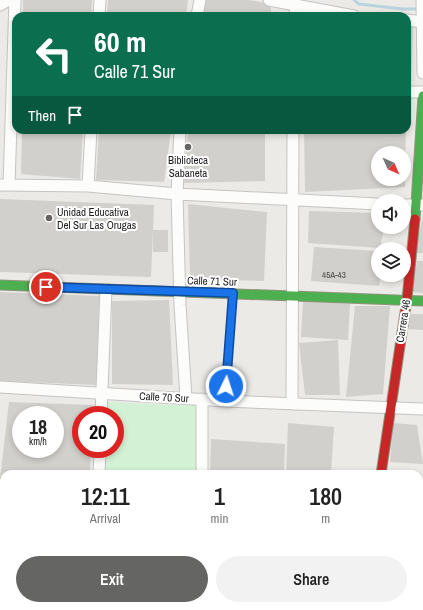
<!DOCTYPE html>
<html lang="en">
<head>
<meta charset="utf-8">
<style>
	:root { --surface:#fff; --page:#f2f2f2; --text:#222; --muted:#767676; --accent:#656563 }
	body { margin:0; font-family:"Archivo Narrow",sans-serif; background:var(--page); color:var(--text); height:100vh; display:flex; flex-direction:column; font-size:15px; white-space:nowrap }
	* { box-sizing:border-box; margin:0 }
	p { font-size:13px; color:var(--muted) }
	.icon { flex:none; width:22px; height:22px; fill:none; stroke:currentColor; stroke-width:2; stroke-linecap:round; stroke-linejoin:round }
	.map { position:relative; flex:1; overflow:hidden }
	.panel { position:absolute; left:0px; top:470px; width:423px; height:140px; display:flex; flex-direction:column; background:var(--surface); border-radius:12px 12px 0 0; box-shadow:0 2px 6px #0003 }
	.panel>* { flex:none }
	.banner { position:absolute; left:12px; top:12px; width:399px; height:122px; border-radius:12px; box-shadow:0 2px 6px #0003; background:#0b6e4f; color:#fff; overflow:hidden }
	.needle { width:26px; rotate:135deg }
	.controls { position:absolute; left:371px; top:146px; display:grid; gap:8px }
	.controls a { display:grid; place-items:center; width:40px; height:40px; border-radius:50%; background:var(--surface); box-shadow:0 2px 6px #0003; font-size:20px }
	.speed { position:absolute; left:12px; top:406px; display:flex; gap:8px; font-size:20px; font-weight:700; text-align:center }
	.speed>* { display:grid; place-content:center; width:52px; height:52px; border-radius:50%; background:var(--surface); box-shadow:0 2px 6px #0003; line-height:1 }
	.speed small { font-size:10px; font-weight:400 }
	.speed .limit { border:6px solid #d22; background:#fff; color:#111 }
	.pin { position:absolute; display:grid; place-items:center; width:34px; height:34px; color:#fff; margin:-17px; border:2px solid #fff; border-radius:50%; box-shadow:0 1px 4px #0007 }
	.me { position:absolute; width:44px; margin:-22px; rotate:4deg; stroke-linejoin:round; filter:drop-shadow(0 0 3px #0008) }
	.turn { display:flex; align-items:center; gap:14px; height:84px; padding:0 16px; font-size:18px }
	.turn .icon { width:52px; height:52px; stroke-width:2.5 }
	.turn b { display:block; font-size:28px; line-height:34px }
	.then { display:flex; align-items:center; height:38px; padding:0 16px; background:#0003; gap:8px; font-size:15px }
	.eta { display:flex; justify-content:space-evenly; align-items:center; height:68px; text-align:center }
	.eta b { font-size:24px; font-weight:600; line-height:28px }
	.cta { display:flex; gap:8px; margin-top:auto; padding:8px 16px }
	.cta a { flex:1; height:46px; border-radius:24px; background:var(--accent); color:#fff; font-size:16px; font-weight:600; line-height:46px; text-align:center }
	.cta a+a { background:var(--page); color:var(--text) }
	.map>svg:first-child { display:block }
</style>
</head>
<body>
<div class="map">
<svg width="423" height="610" viewBox="0 0 423 610">
	<rect width="100%" height="100%" fill="#ebeae6"/>
	<path fill="#d3f2d5" d="M107 402 198 406 197 474H105L106 449H115V415H107Z"/>
	<g fill="none" stroke-linecap="round" stroke-linejoin="round">
		<path stroke="#b9d4de" stroke-width="3" d="M354 0 359 4 403 9H420"/>
	</g>
	<path fill="#d2d0cc" fill-rule="evenodd" d="M23 0H92L91 16H23Z
		M108 0H188L186 16H107Z
		M206 0H250L271 4V16H203Z
		M407 26H413L411 86 407 85Z
		M22 130H83L80 179 21 174Z
		M99 130H171L164 182 96 180Z
		M188 130H265V181L184 183Z
		M304 130H406L405 168H404V153H378V179H405V187L305 192Z
		M0 199 154 205 151 277 0 272Z
		M188 204 267 212 264 281 190 279Z
		M309 211 378 213V227H384L380 248 308 243Z
		M423 216V253H415Z
		M153 230H168V252H153Z
		M314 247 378 251V275H381L379 286 311 281Z
		M417 261H423V293L412 292Z
		M0 292 101 296 97 385 0 381Z
		M169 300 173 385 112 384V301Z
		M303 301 350 304 348 340 301 337Z
		M355 306H390L383 394 346 397Z
		M407 314H423V330L406 329Z
		M338 340 340 395H305L299 343Z
		M9 402 93 405V415H81V449H91L90 474H4V479H0ZM21 415H55V449H21Z
		M288 423 334 427 331 474H286Z
		M393 423 417 425 423 464 390 462Z
		M211 439 285 444 284 474H210Z
		M423 529V610H372L373 606H419V530Z"/>
	<g fill="none" stroke-linecap="round" stroke-linejoin="round">
		<defs>
			<path id="lane" d="M225 401 232 296"/>
			<path id="street" d="M269 0 354 16
				M422 0 423 73
				M0 5 9 0
				M99 16 100 0
				M197 16 200 0
				M295 16 296 6
				M407 20 423 22
				M407 92H423
				M180 130 177 194 180 305 186 398
				M0 185 88 186 177 194 378 204
				M9 185 15 0
				M88 186 91 130
				M404 205H422
				M0 387 225 401 423 409
				M292 404 293 130
				M101 415 106 289
				M99 474 100 449
				M202 474V399
				M93 610V606
				M195 610V606
				M365 610 366 606"/>
			<path id="fast" d="M415 219 423 96
				M0 285 423 301
				M419 519 423 518
				M0 554 4 547"/>
			<path id="jam" d="M381 474 407 299 415 219"/>
		</defs>
		<use href="#lane" stroke="#c4c4c2" stroke-width="8"/>
		<use href="#street" stroke="#c4c4c2" stroke-width="13"/>
		<use href="#fast" stroke="#91947e" stroke-width="11"/>
		<use href="#jam" stroke="#91947e" stroke-width="11"/>
		<use href="#lane" stroke="#fcfcfb" stroke-width="5.5"/>
		<use href="#street" stroke="#fcfcfb" stroke-width="11"/>
		<use href="#fast" stroke="#4caf50" stroke-width="9"/>
		<use href="#jam" stroke="#c62828" stroke-width="9"/>
	</g>
	<g fill="none" stroke-linecap="round" stroke-linejoin="round">
		<defs>
			<path id="route" d="M46 287 233 293 226 386"/>
		</defs>
		<use href="#route" stroke="#114b97" stroke-width="10"/>
		<use href="#route" stroke="#1a73e8" stroke-width="7"/>
	</g>
	<g fill="#656563" stroke="#fff" stroke-width="1.5">
		<circle cx="188" cy="147" r="4"/>
		<circle cx="49" cy="218" r="4"/>
	</g>
	<g text-anchor="middle" dominant-baseline="central" stroke-width="4" stroke-linejoin="round" paint-order="stroke">
		<g font-size="9" fill="#4a4a49">
			<text x="334" y="275">45A-43</text>
		</g>
		<g font-size="11" fill="#1d1d1d" stroke="#fff">
			<text x="188" y="160">Biblioteca<tspan x="188" dy="13">Sabaneta</tspan></text>
			<text x="57" y="212" text-anchor="start">Unidad Educativa<tspan x="57" dy="13">Del Sur Las Orugas</tspan></text>
		</g>
		<g font-size="11" fill="#1d1d1d" stroke="#fff">
			<text transform="translate(212 281) rotate(2)">Calle 71 Sur</text>
			<text transform="translate(403 321) rotate(-81)">Carrera 46</text>
			<text transform="translate(164 397) rotate(3)">Calle 70 Sur</text>
		</g>
	</g>
</svg>
<div class="controls">
<a><svg class="needle" viewBox="-14 -14 28 28"><path d="M0-13l5 13h-10z" fill="#e53935"/><path d="M0 13l5-13h-10z" fill="#767676"/></svg></a>
<a><svg class="icon" aria-label="sound" viewBox="0 0 24 24"><path d="M4 9h4l5-4v14l-5-4H4zM17 9q2 3 0 6"/></svg></a>
<a><svg class="icon" aria-label="layers" viewBox="0 0 24 24"><path d="M12 4l9 5-9 5-9-5zM3 14l9 5 9-5"/></svg></a>
</div>
<div class="speed"><div>18<small>km/h</small></div><div class="limit">20</div></div>
<div class="pin" style="left:46px;top:287px;background:#d93025"><svg class="icon" aria-label="arrive" viewBox="0 0 24 24"><path d="M6 21V4h12l-3 4 3 4H6"/></svg></div>
<svg class="me" style="left:226px;top:386px" viewBox="-20 -20 40 40"><circle r="17" fill="#1a73e8" stroke="#fff" stroke-width="3"/><path d="M0-11L8 9 0 5-8 9z" fill="#fff"/></svg>
<div class="banner">
<div class="turn"><svg class="icon" aria-label="left" viewBox="0 0 24 24"><path d="M17 20v-9H6M10 6l-5 5 5 5"/></svg><div><b>60 m</b>Calle 71 Sur</div></div>
<div class="then">Then<svg class="icon" aria-label="arrive" viewBox="0 0 24 24"><path d="M6 21V4h12l-3 4 3 4H6"/></svg></div>
</div>
<section class="panel">
<div class="eta">
<div><b>12:11</b><p>Arrival</p></div>
<div><b>1</b><p>min</p></div>
<div><b>180</b><p>m</p></div>
</div>
<div class="cta"><a>Exit</a><a>Share</a></div>
</section>
</div>
</body>
</html>
